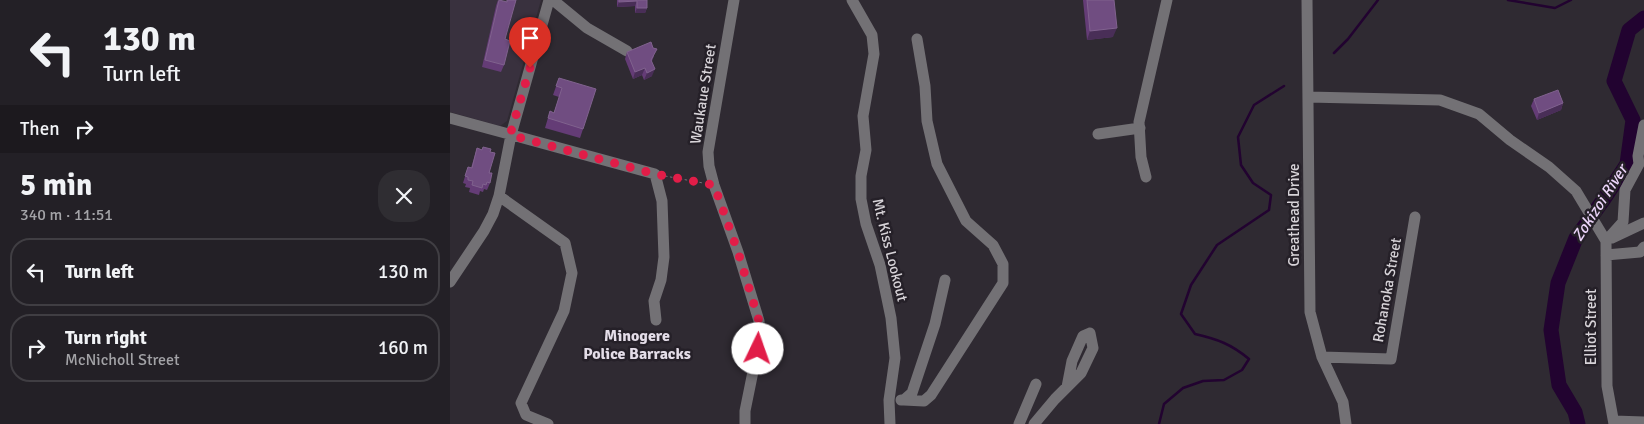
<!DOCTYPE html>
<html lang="en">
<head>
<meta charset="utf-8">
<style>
	:root { --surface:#232026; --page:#2f2d32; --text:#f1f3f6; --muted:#a3a3a7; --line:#403e43 }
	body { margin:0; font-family:Signika,sans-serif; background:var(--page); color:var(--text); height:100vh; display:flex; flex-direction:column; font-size:19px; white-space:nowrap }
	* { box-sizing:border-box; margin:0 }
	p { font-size:16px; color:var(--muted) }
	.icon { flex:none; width:28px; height:28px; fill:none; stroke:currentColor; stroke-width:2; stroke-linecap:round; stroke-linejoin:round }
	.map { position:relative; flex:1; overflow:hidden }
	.details { display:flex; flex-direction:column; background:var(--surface); width:450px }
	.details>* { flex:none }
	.top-card { background:#232026; color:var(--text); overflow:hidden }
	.pin { position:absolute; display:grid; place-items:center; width:42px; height:42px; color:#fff; margin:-51px -21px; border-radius:50% 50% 50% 0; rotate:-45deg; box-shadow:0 0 5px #0007 }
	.pin .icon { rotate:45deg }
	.me { position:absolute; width:55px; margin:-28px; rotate:3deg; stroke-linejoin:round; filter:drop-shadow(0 0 4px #0008) }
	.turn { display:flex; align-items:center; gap:18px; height:105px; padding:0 20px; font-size:22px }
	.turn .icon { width:65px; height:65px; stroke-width:2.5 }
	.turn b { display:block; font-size:35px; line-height:42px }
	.then { display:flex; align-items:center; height:48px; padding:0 20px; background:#0003; gap:10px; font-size:19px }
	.round { display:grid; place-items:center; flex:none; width:52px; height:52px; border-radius:20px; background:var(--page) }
	.overview { display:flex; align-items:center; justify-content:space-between; height:85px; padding:0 20px }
	h1 { font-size:30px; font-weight:800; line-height:38px }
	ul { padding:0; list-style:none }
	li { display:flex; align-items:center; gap:15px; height:68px; margin:0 10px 8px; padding:0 10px; border:2px solid var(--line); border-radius:20px }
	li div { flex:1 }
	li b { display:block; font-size:19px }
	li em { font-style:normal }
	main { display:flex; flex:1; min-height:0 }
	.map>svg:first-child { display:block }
</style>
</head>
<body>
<main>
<section class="details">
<div class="top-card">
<div class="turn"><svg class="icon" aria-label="left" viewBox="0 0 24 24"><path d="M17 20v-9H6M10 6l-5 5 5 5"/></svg><div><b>130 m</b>Turn left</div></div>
<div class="then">Then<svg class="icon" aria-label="right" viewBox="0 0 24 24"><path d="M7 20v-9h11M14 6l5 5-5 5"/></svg></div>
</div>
<div class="overview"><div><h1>5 min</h1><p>340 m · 11:51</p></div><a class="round"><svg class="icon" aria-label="close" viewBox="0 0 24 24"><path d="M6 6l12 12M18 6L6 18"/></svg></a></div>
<ul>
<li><svg class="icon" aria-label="left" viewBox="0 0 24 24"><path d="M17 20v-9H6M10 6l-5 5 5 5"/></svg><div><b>Turn left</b></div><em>130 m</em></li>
<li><svg class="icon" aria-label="right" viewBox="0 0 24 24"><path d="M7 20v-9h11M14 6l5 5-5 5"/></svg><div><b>Turn right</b><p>McNicholl Street</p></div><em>160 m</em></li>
</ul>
</section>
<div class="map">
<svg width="1194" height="424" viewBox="0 0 1194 424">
	<rect width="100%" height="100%" fill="#2f2a32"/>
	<path fill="#39313e" d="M0 0H91L57 121 50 126 0 112Z"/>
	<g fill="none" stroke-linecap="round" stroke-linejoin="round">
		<path stroke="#220330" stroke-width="2.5" d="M1058 0 1105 8 1121 0
			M884 53 898 39 928 0
			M709 424 714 404 733 388 753 381 774 380 792 370 799 359C781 344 767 339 745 334L731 314 741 285 767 245 819 210 821 195 803 183 791 165 788 137 804 105 834 86"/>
		<path stroke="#220330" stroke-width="15" d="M1128 424 1125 412 1109 385 1101 330 1108 283 1126 238 1154 199 1177 164 1183 120 1164 81 1179 30 1194 18"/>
		<path stroke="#777279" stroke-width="1" stroke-dasharray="2.5 2.5" stroke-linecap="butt" d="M215 176 253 183"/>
		<path stroke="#737175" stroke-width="11" d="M103 0 137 28 177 51
			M284 0 258 152 259 166 264 185 288 252 309 321 310 337 295 411V424
			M402 0 422 35 424 54 413 116 416 150 411 176V199L416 224 430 265 441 318 445 358 439 400 440 424
			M857 0 860 312 872 357 893 402 896 424
			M858 97 990 100 1029 114 1060 140 1099 167 1126 191 1156 241 1157 386 1164 424
			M0 118 205 174 212 201 214 257 211 280 204 301 206 320
			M648 134 690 128
			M696 177 691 157 689 122 717 0
			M49 196 115 243 122 273 114 311 71 403 76 415 98 424
			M1162 238 1194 223
			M1156 241 1173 222 1175 190 1189 164 1188 156 1194 125
			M1156 255 1190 252 1194 247
			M0 282 34 231 43 214 49 196 61 135 99 0
			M872 357 941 359 965 217
			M451 400H454L462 393 485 324 495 280
			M454 400 474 401 481 395 553 283V264L543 245 516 221 487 164 477 121 475 86 467 39
			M1164 421 1194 422
			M569 424 586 384
			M584 424 605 399 631 373 643 348 640 333 633 336 622 361 617 387"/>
	</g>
	<path fill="#643c76" d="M48 0 55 39 54 65 51 72 32 67 46 6Z
		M167 0H197V8L195 13H185V6L167 7Z
		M633 0H664L663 37 637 40Z
		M177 52 204 56 202 61V76L194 80 192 75 183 79 175 59Z
		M109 78 133 129 130 138 95 128 100 111 104 113 109 97 103 95Z
		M1084 99 1113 103 1111 110 1087 120 1081 106Z
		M27 148 40 152V183L37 190 34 189 33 192 30 191 29 195 19 192 20 188 15 187 16 184 13 183 18 167 21 168Z"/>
	<path fill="#492e57" d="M187 1 185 6 167 7 169 2Z
		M187 8H197L195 13H185Z
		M667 28 663 37 637 40 640 31Z
		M195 68 192 75 183 79 185 72Z
		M205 69 202 76 194 80 197 73Z
		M1113 103 1111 110 1087 120 1089 113Z"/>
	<path fill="#704d81" stroke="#80628e" d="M49 0 57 2V0H66L55 39 60 41 54 65 35 60Z
		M169 0H197V8H187V1L169 2Z
		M637 0H664L667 28 640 31Z
		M201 42 203 48 207 49 201 60 205 69 197 73 195 68 185 72 177 52Z
		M109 78 146 89 133 129 98 118 100 111 104 113 112 88 106 86Z
		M1108 90 1113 103 1089 113 1084 99Z
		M33 147 41 149 40 152 45 153 39 173H42L40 183 37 182 36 185 33 184 32 188 22 185 23 181 18 180V177L15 176 18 167 22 168 27 148 32 150Z"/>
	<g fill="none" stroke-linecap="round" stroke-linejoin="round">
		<path stroke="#e11d48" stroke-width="9" stroke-dasharray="0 16.2" d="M80 68 60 135 205 174 264 185 288 252 309 321 310 337 308 349"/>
	</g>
	<g text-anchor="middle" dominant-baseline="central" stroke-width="5" stroke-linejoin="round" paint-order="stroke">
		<g font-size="15" fill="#d7d3d8" stroke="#252028">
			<text transform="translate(253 94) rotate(-81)">Waukaue Street</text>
			<text transform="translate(844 215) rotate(-90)">Greathead Drive</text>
			<text transform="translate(440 250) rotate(76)">Mt. Kiss Lookout</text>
			<text transform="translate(937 290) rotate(-80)">Rohanoka Street</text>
			<text transform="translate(1141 327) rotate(-90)">Elliot Street</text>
		</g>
		<g font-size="16" font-style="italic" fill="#edd6fb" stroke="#252028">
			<text transform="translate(1150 203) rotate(-57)">Zokizoi River</text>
		</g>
		<g font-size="16" font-weight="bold" fill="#e4dde8" stroke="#252028">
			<text x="187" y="336">Minogere<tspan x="187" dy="18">Police Barracks</tspan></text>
		</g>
	</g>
</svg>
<div class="pin" style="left:80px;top:68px;background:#d93025"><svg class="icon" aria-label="arrive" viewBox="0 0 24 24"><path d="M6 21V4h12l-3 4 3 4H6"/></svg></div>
<svg class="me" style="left:308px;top:349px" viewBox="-20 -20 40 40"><circle r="19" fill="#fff"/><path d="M0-13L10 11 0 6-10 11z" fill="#e11d48"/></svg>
</div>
</main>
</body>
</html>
